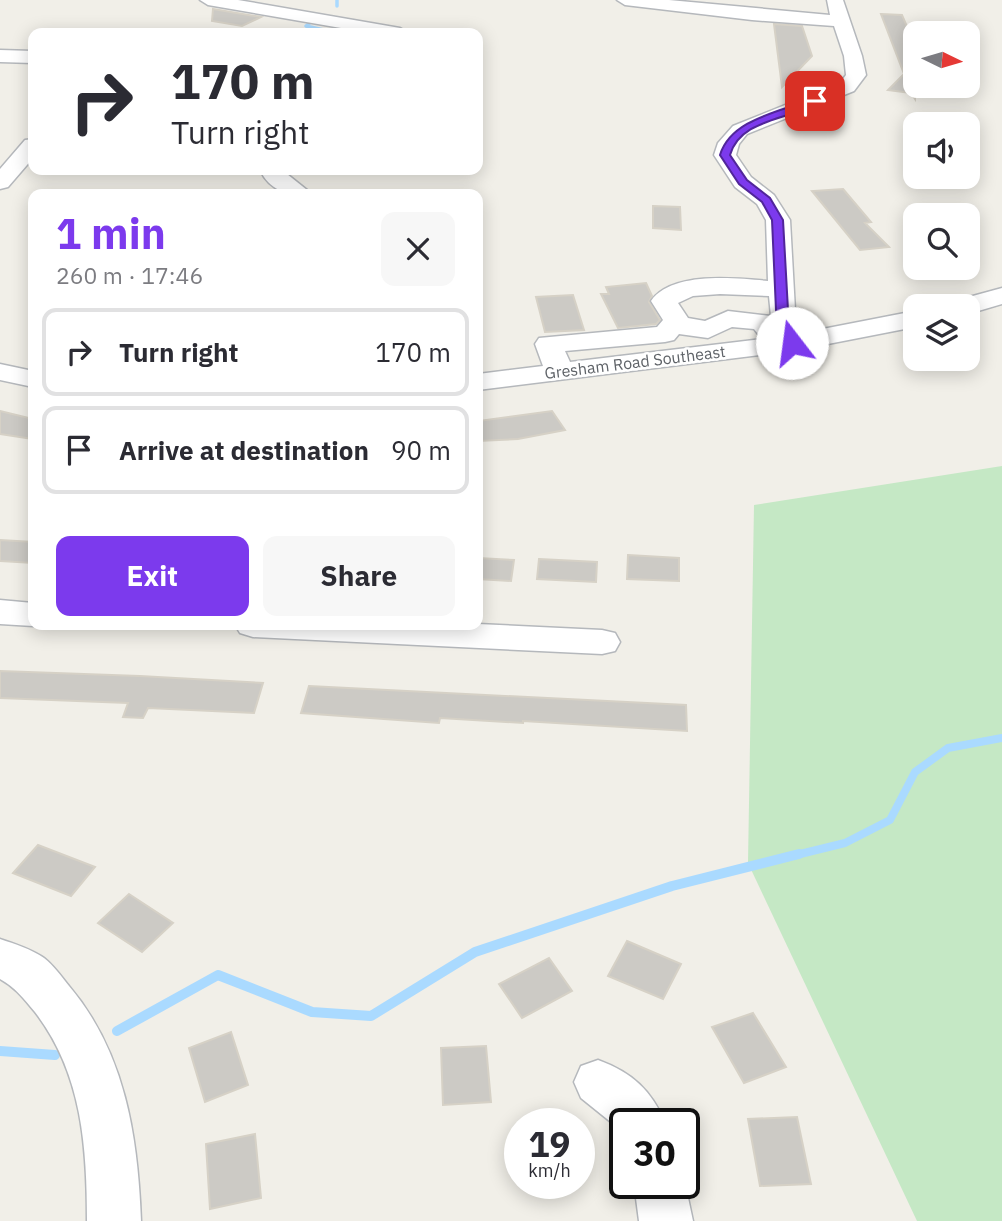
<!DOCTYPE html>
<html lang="en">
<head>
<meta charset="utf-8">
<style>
	:root { --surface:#fff; --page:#f7f7f7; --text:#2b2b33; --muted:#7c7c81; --line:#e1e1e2; --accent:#7c3aed }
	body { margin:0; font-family:"IBM Plex Sans",sans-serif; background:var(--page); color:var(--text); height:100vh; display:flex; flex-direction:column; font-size:26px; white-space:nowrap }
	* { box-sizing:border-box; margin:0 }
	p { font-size:23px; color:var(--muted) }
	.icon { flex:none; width:38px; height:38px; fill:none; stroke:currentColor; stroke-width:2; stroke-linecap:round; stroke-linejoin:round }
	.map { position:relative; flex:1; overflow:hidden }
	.side { position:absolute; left:28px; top:189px; width:455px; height:441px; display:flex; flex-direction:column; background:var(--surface); border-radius:14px; box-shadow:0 4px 18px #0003 }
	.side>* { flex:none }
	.guide { position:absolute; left:28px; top:28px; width:455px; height:147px; border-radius:14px; box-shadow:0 4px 18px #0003; background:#fff; color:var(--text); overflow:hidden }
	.needle { width:46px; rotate:95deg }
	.controls { position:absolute; left:903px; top:21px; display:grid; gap:14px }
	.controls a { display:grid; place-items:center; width:77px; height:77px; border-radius:14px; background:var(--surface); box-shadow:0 4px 18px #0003; font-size:35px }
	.speed { position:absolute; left:504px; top:1108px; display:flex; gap:14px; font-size:35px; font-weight:700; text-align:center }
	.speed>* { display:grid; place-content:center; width:91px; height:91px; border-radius:50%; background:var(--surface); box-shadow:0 4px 18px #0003; line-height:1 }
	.speed small { font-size:18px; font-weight:400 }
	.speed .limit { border:4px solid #111; border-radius:10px; background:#fff; color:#111 }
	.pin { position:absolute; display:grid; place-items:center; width:60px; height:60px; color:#fff; margin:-30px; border-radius:14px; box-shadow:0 4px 10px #0006 }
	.me { position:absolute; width:77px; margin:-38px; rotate:345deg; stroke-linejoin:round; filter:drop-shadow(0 0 5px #0008) }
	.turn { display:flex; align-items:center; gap:24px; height:147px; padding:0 28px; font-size:32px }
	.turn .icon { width:91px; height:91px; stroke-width:2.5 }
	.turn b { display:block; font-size:49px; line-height:60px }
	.round { display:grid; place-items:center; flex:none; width:74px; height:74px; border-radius:14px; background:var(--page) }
	.head { display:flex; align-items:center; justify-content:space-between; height:119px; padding:0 28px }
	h1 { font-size:42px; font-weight:800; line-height:52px; color:var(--accent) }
	.cta { display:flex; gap:14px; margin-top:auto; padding:14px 28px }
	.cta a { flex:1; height:80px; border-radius:14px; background:var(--accent); color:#fff; font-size:28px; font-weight:800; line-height:80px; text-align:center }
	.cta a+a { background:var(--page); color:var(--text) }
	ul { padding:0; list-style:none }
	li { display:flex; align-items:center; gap:21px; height:88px; margin:0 14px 10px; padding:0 14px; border:4px solid var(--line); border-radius:14px }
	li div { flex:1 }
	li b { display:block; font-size:26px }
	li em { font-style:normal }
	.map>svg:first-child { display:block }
</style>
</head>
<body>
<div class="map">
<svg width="1002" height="1221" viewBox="0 0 1002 1221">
	<rect width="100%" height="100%" fill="#f1efe8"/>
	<path fill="#c5e8c5" d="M1002 466V1221H917L748 863 754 505Z"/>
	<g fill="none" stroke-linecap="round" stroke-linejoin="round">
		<path stroke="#aadaff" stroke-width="3.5" d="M337 0V6
			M316 18 306 26 337 33"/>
		<path stroke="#aadaff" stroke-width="8" d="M792 856 845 843 890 820 915 772 948 748 1002 738"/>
		<path stroke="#aadaff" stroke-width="10" d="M117 1031 218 975 312 1012 371 1016 475 952 672 886 799 854
			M0 1051 55 1055"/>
	</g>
	<path fill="#cccac5" stroke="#d6d1c6" stroke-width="2" d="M213 9 261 17 242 26 212 21Z
		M881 14 902 15 915 45V99L911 93 888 90 904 74Z
		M774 24 802 26 812 56 782 87Z
		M843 189 871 222 865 223 889 247 860 250 812 191Z
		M653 206 680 207 681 230 653 228Z
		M646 283 652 296 649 302 660 320 656 324 618 328 601 294H609L606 287Z
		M573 295 584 330 545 332 536 297Z
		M0 411 33 419V439L0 434Z
		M552 411 565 430 518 439 478 441V421Z
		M0 540 33 542V563L0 561Z
		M628 555 679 558V581L627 579Z
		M478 558 514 560 511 581 478 579Z
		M539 559 597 562 596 582 537 579Z
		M0 671 140 676 263 683 254 713 148 708 143 718 123 717 128 703 0 698Z
		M309 686 686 705 687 731 523 721V723L440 718 439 723 301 713Z
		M38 845 95 867 71 896 13 873Z
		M129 894 173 923 142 952 98 923Z
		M627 941 681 964 663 999 608 976Z
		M549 958 572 991 522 1018 499 984Z
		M753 1013 786 1067 744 1083 712 1027Z
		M231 1032 248 1085 205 1102 189 1048Z
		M486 1046 491 1102 443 1105 441 1048Z
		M797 1117 811 1184 760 1186 748 1119Z
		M255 1134 261 1198 210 1209 206 1144Z"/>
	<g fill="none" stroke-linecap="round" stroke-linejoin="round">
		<defs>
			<path id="minor" d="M200 0H238L400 28 409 33H370L208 5Z
				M617 0H669L830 15 827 0H843L862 56 866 75 854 91 747 134 739 144 736 155 751 177 774 195 790 220 795 310 802 333 915 311V327L792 351 478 390V374L543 366 535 344 539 338 657 327 663 320 651 301C672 271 736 278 768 281L766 220 757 204 735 187 714 155 718 143 733 126 840 83 846 75 844 56 834 26 752 20 625 5ZM720 294 769 296 771 316 728 311 705 321 688 318 678 303 693 296ZM732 327 754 329 762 339 570 362 565 351 665 342 674 340 679 334 708 338Z
				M0 50 33 51V63L0 62Z
				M33 139V158L8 187 0 189V169L25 140Z
				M260 170H282L312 194C290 195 271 193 260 170Z
				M1002 288V304L968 314V306H954L958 300Z
				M0 364 33 371V387L0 380Z
				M0 600 33 603V625H36L33 626 0 624Z
				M478 624 602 630 615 633 620 642 615 651 602 654 253 637 240 633 235 625Z
				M0 939C15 944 31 949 44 958 54 966 61 976 69 986 125 1052 138 1137 141 1221H87C87 1146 82 1073 35 1012 24 999 15 987 0 979Z
				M598 1060C633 1073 651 1090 666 1124H625L623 1141 617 1127 581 1098 574 1082 581 1066Z
				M684 1179 693 1221H639L634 1183H684Z"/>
		</defs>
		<use href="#minor" stroke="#b5b8bc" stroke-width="3"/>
		<use href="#minor" fill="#fff" fill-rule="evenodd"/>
	</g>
	<path fill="#7c3aed" stroke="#51269a" stroke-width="2" d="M812 99 819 101C792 121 741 117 730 155L747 180 770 198 783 220 788 310 798 343 792 347 786 343 776 310 772 220 762 202 739 184 720 155C731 119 780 112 812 99Z"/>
	<g text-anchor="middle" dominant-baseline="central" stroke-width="5" stroke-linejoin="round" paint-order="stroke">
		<g font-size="16" fill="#5f6368" stroke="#fff">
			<text transform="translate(635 362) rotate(-7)">Gresham Road Southeast</text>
		</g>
	</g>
</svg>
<div class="controls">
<a><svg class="needle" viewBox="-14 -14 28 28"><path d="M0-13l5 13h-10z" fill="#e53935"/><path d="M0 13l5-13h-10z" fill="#7c7c81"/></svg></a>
<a><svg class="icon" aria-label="sound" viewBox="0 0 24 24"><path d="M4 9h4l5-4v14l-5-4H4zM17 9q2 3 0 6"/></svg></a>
<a><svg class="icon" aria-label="search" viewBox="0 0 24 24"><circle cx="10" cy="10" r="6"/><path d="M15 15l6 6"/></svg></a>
<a><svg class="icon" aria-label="layers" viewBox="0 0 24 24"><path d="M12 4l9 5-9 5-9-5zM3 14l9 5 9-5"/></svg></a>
</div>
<div class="speed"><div>19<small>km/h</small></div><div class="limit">30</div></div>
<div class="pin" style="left:815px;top:101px;background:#d93025"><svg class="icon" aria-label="arrive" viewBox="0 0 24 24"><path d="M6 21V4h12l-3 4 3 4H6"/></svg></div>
<svg class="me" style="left:792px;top:343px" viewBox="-20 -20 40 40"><circle r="19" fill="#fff"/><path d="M0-13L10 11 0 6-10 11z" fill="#7c3aed"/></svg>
<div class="guide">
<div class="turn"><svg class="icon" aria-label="right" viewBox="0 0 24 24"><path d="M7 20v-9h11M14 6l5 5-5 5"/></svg><div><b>170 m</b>Turn right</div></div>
</div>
<section class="side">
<div class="head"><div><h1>1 min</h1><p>260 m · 17:46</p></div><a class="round"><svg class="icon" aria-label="close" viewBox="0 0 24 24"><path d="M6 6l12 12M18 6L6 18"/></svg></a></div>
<ul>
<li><svg class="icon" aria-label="right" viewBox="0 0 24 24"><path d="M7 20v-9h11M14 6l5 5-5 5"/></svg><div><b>Turn right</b></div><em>170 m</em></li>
<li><svg class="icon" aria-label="arrive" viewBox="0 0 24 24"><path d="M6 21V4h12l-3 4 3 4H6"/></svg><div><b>Arrive at destination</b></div><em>90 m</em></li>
</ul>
<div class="cta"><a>Exit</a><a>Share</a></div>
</section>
</div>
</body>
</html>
